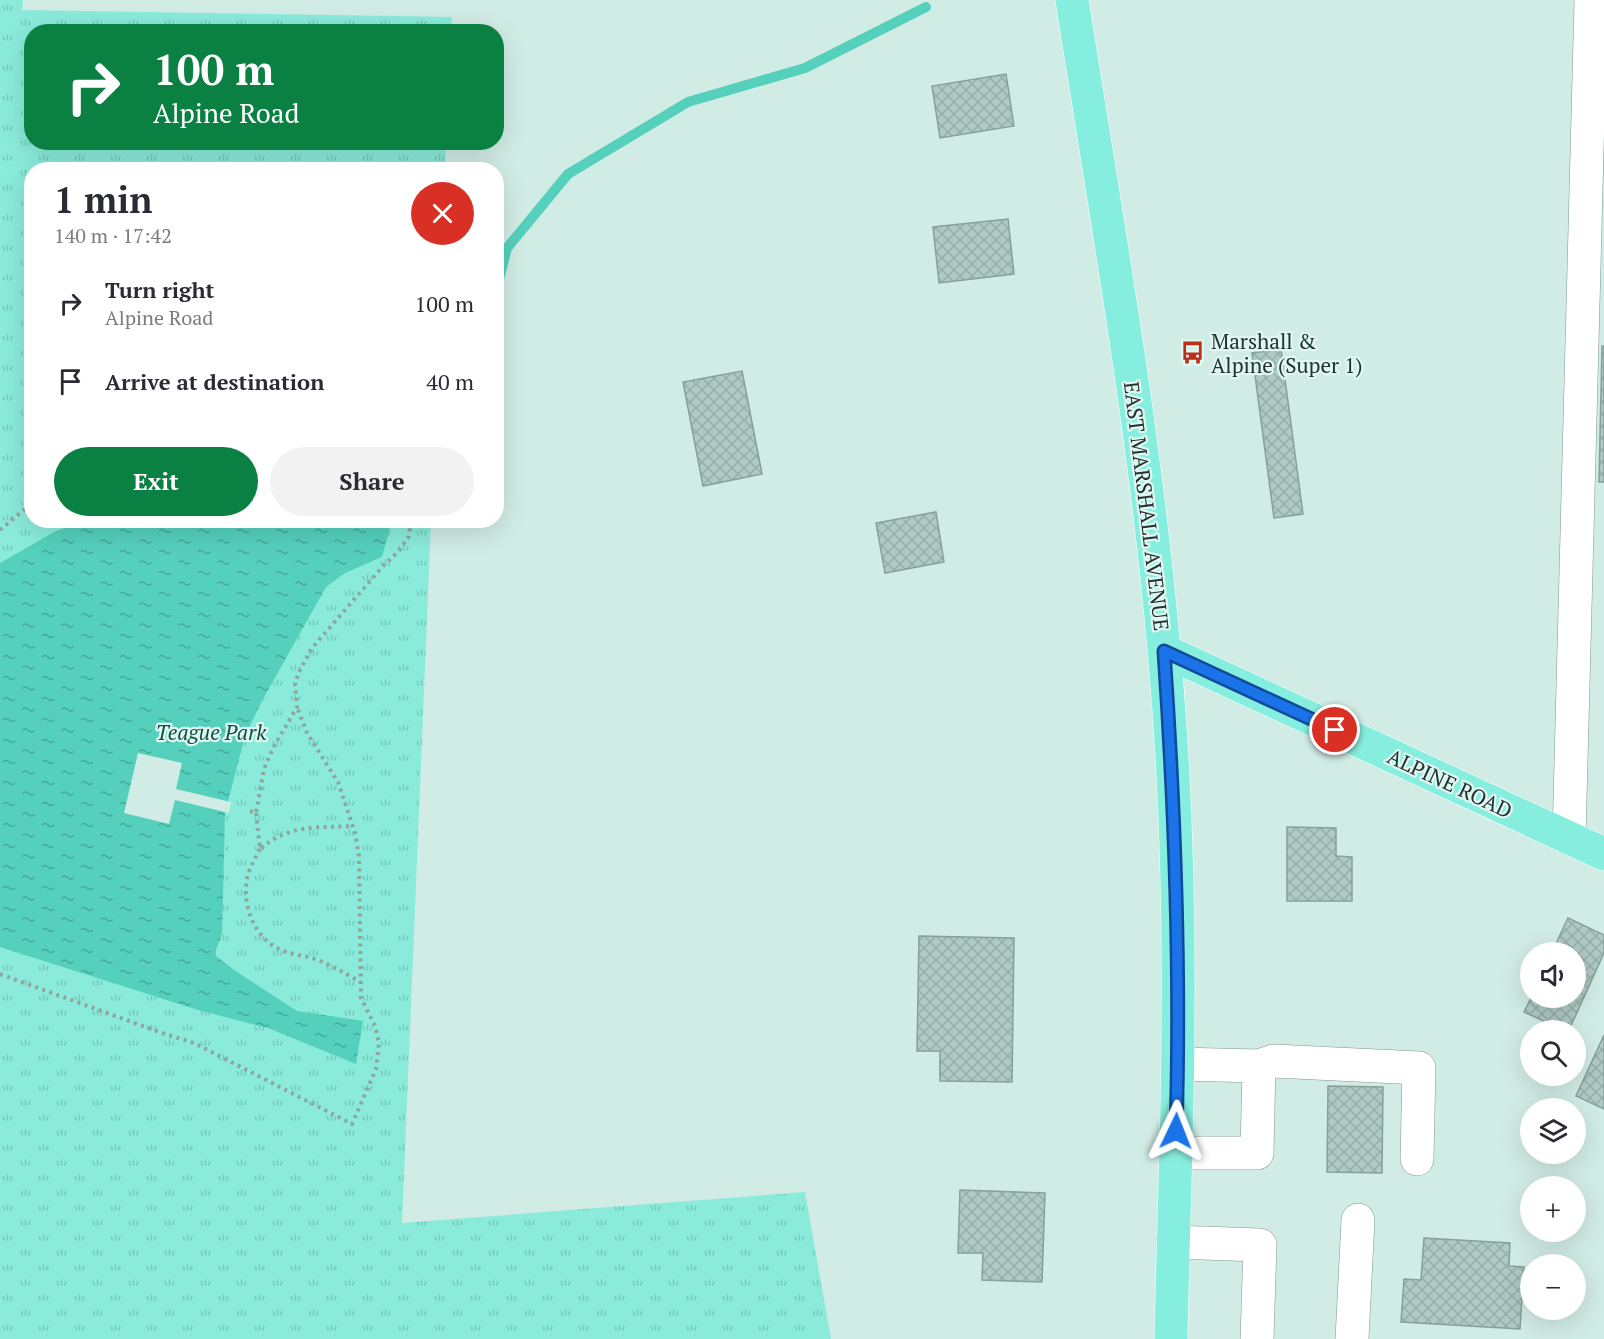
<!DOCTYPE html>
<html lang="en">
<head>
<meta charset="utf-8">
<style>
	:root { --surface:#fff; --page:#f2f2f3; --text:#2b2b33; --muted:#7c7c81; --accent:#0b8043 }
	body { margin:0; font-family:"PT Serif",serif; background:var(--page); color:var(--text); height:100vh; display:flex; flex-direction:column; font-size:22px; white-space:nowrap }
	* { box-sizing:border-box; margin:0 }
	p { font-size:20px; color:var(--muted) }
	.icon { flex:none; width:33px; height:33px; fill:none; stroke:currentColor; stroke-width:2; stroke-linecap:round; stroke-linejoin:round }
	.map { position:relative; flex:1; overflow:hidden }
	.side { position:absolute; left:24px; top:162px; width:480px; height:366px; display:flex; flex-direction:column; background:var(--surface); border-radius:24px; box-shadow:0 6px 24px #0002 }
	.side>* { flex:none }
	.guide { position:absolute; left:24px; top:24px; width:480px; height:126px; border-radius:24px; box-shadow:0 6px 24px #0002; background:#0b8043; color:#fff; overflow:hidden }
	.controls { position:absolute; left:1520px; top:942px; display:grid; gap:12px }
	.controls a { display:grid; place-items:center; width:66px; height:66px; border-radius:50%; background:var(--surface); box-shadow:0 6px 24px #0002; font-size:30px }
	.pin { position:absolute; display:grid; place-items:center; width:51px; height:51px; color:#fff; margin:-26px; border:3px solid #fff; border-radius:50%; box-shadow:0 2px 6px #0007 }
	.me { position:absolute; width:66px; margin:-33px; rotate:2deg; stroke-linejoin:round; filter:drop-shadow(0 0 4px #0008) }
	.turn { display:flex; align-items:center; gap:21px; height:126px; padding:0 30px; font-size:27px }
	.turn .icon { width:78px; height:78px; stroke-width:2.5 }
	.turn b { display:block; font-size:42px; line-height:51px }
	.round { display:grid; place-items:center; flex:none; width:63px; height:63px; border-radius:32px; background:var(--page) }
	.overview { display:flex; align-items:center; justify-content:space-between; height:102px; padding:0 30px }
	h1 { font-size:36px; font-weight:600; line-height:45px }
	.action { display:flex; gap:12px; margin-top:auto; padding:12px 30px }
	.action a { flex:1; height:69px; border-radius:36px; background:var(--accent); color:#fff; font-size:24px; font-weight:600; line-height:69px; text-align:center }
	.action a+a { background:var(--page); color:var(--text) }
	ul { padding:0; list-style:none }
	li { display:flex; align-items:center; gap:18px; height:78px; padding:0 30px }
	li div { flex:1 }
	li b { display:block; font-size:22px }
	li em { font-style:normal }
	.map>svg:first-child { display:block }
</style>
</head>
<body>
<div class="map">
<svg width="1604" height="1339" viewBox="0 0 1604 1339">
	<defs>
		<pattern id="park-tufts" width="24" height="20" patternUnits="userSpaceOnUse" patternTransform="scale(1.5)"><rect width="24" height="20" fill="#8aebda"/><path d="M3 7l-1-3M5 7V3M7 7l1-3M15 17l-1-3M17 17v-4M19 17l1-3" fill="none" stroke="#77cabb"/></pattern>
		<pattern id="water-ripples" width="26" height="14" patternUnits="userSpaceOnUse" patternTransform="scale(1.5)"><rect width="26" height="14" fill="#54d0bc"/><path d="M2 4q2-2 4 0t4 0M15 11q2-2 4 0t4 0" fill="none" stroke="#45a999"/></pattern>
		<pattern id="building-cross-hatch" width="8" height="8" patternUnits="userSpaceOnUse" patternTransform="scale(1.5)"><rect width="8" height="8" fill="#afc9c4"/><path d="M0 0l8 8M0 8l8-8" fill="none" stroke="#96ada9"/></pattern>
	</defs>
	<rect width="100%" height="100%" fill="#d1ebe5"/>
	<path fill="url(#park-tufts)" d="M0 0H23L22 10 452 17 451 32H32V142L446 143 445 169 32 170V520L431 521 402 1223 805 1192 831 1339H0Z"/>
	<path fill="url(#water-ripples)" d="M86 521H387L390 528 382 557 345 573 326 587 263 699 245 736 225 813 222 934 216 950V956L234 970 297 1011 363 1021 356 1064 268 1028 198 1010 0 947V563L56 531Z"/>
	<path fill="#d1ebe5" d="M138 753 182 763 176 789 231 802 229 813 175 800 169 824 124 813Z"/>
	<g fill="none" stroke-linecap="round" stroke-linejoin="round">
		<path stroke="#54d0bc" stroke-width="10" d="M496 291 507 248 568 174 688 102 805 68 926 7"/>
	</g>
	<path fill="url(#building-cross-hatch)" stroke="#87a09a" stroke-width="1.5" d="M1006 74 1014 126 940 138 932 86Z
		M132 142H190L189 147 132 146Z
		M1008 219 1014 274 939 283 933 227Z
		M1602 346H1604V482H1599Z
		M1281 349 1303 514 1274 518 1252 353Z
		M742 371 762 474 703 486 683 382Z
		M936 512 944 562 885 573 876 523Z
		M1287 827 1336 828V856L1352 857V901H1287Z
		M1568 918 1604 935V953L1569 1030H1563L1524 1012 1531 998H1575V952H1552Z
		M919 936 1014 938 1012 1082 940 1081V1051H917Z
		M1604 1035V1109L1576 1096Z
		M1328 1086 1383 1087 1382 1173 1327 1172Z
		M960 1190 1045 1193 1042 1282 982 1280 983 1253H958Z
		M1424 1238 1510 1243 1509 1266 1524 1267 1520 1329 1401 1322 1404 1279 1421 1280Z"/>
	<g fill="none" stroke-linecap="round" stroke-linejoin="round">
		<defs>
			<path id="minor" d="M1569 838 1591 0
				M1259 1066 1274 1061 1419 1068 1417 1159
				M1175 1153H1257L1259 1066 1178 1064
				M1173 1242 1260 1245 1257 1339
				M1352 1339 1358 1220"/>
			<path id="major" d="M1072 0C1106 216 1145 432 1164 650 1175 770 1179 893 1178 1014 1178 1123 1173 1231 1171 1339
				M1165 651 1604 854"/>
		</defs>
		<use href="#minor" stroke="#7f9892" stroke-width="34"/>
		<use href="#major" stroke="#fff" stroke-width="34"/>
		<path stroke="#90a49f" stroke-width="4" stroke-dasharray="3 4.5" stroke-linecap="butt" d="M0 530 32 503
			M250 811 256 813 264 769 273 748 297 707 295 683 300 670 312 648 384 565 398 552 408 538 412 520
			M256 813 260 849C289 824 317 828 353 826
			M260 849C255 859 249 868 247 879 242 905 254 937 279 949 291 955 303 955 315 959 331 965 345 973 360 982
			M0 974 162 1033 194 1043 352 1124 376 1069 379 1043 375 1026 361 998 359 856 355 833 338 782 307 733 297 707"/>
		<use href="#minor" stroke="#fff" stroke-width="33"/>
		<use href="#major" stroke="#86eedf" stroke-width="33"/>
	</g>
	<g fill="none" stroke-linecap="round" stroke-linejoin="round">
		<defs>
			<path id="route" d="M1176 1131C1181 971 1175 811 1164 651L1335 730"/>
		</defs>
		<use href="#route" stroke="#114b97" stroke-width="15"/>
		<use href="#route" stroke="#1a73e8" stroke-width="10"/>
	</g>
	<defs>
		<symbol id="bus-bare" viewBox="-9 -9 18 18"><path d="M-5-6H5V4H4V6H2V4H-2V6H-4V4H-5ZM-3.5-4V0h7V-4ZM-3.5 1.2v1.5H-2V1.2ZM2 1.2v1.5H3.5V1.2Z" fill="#bb2e1c" stroke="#def8f2" stroke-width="2.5" paint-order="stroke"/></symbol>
	</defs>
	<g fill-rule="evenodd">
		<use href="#bus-bare" x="1176" y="336" width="33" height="33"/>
	</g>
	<g text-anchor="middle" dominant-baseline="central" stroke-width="4.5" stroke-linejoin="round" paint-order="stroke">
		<g font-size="21" fill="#26302e" stroke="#def8f2" text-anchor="start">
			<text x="1211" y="341">Marshall &amp;<tspan x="1211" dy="24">Alpine (Super 1)</tspan></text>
		</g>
		<g font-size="21" fill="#26302e" stroke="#def8f2">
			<text transform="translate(1147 506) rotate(83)">EAST MARSHALL AVENUE</text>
			<text transform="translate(1450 783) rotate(25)">ALPINE ROAD</text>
		</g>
		<g font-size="21" font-style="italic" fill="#164c43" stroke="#def8f2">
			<text x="211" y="732">Teague Park</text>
		</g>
	</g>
</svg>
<div class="controls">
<a><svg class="icon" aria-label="sound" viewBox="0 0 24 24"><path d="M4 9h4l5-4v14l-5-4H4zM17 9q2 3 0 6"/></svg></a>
<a><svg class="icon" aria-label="search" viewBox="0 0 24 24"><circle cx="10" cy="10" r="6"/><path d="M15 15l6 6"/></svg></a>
<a><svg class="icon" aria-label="layers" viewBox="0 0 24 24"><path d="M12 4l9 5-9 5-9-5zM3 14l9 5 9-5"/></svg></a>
<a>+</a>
<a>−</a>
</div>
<div class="pin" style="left:1335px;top:730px;background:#d93025"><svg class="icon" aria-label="arrive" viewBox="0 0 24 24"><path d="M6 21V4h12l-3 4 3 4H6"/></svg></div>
<svg class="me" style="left:1176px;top:1131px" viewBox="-20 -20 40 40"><path d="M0-17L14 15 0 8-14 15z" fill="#1a73e8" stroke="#fff" stroke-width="4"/></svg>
<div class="guide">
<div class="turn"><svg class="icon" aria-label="right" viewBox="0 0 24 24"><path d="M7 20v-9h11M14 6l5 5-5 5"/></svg><div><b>100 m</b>Alpine Road</div></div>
</div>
<section class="side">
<div class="overview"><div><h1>1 min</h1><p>140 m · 17:42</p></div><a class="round" style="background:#d93025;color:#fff"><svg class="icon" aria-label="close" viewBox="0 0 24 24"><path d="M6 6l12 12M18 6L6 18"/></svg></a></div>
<ul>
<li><svg class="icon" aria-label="right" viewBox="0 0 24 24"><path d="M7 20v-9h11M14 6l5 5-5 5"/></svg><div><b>Turn right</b><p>Alpine Road</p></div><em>100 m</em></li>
<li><svg class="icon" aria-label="arrive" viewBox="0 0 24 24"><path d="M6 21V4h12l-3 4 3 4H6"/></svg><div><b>Arrive at destination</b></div><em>40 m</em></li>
</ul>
<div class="action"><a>Exit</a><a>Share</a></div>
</section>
</div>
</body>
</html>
